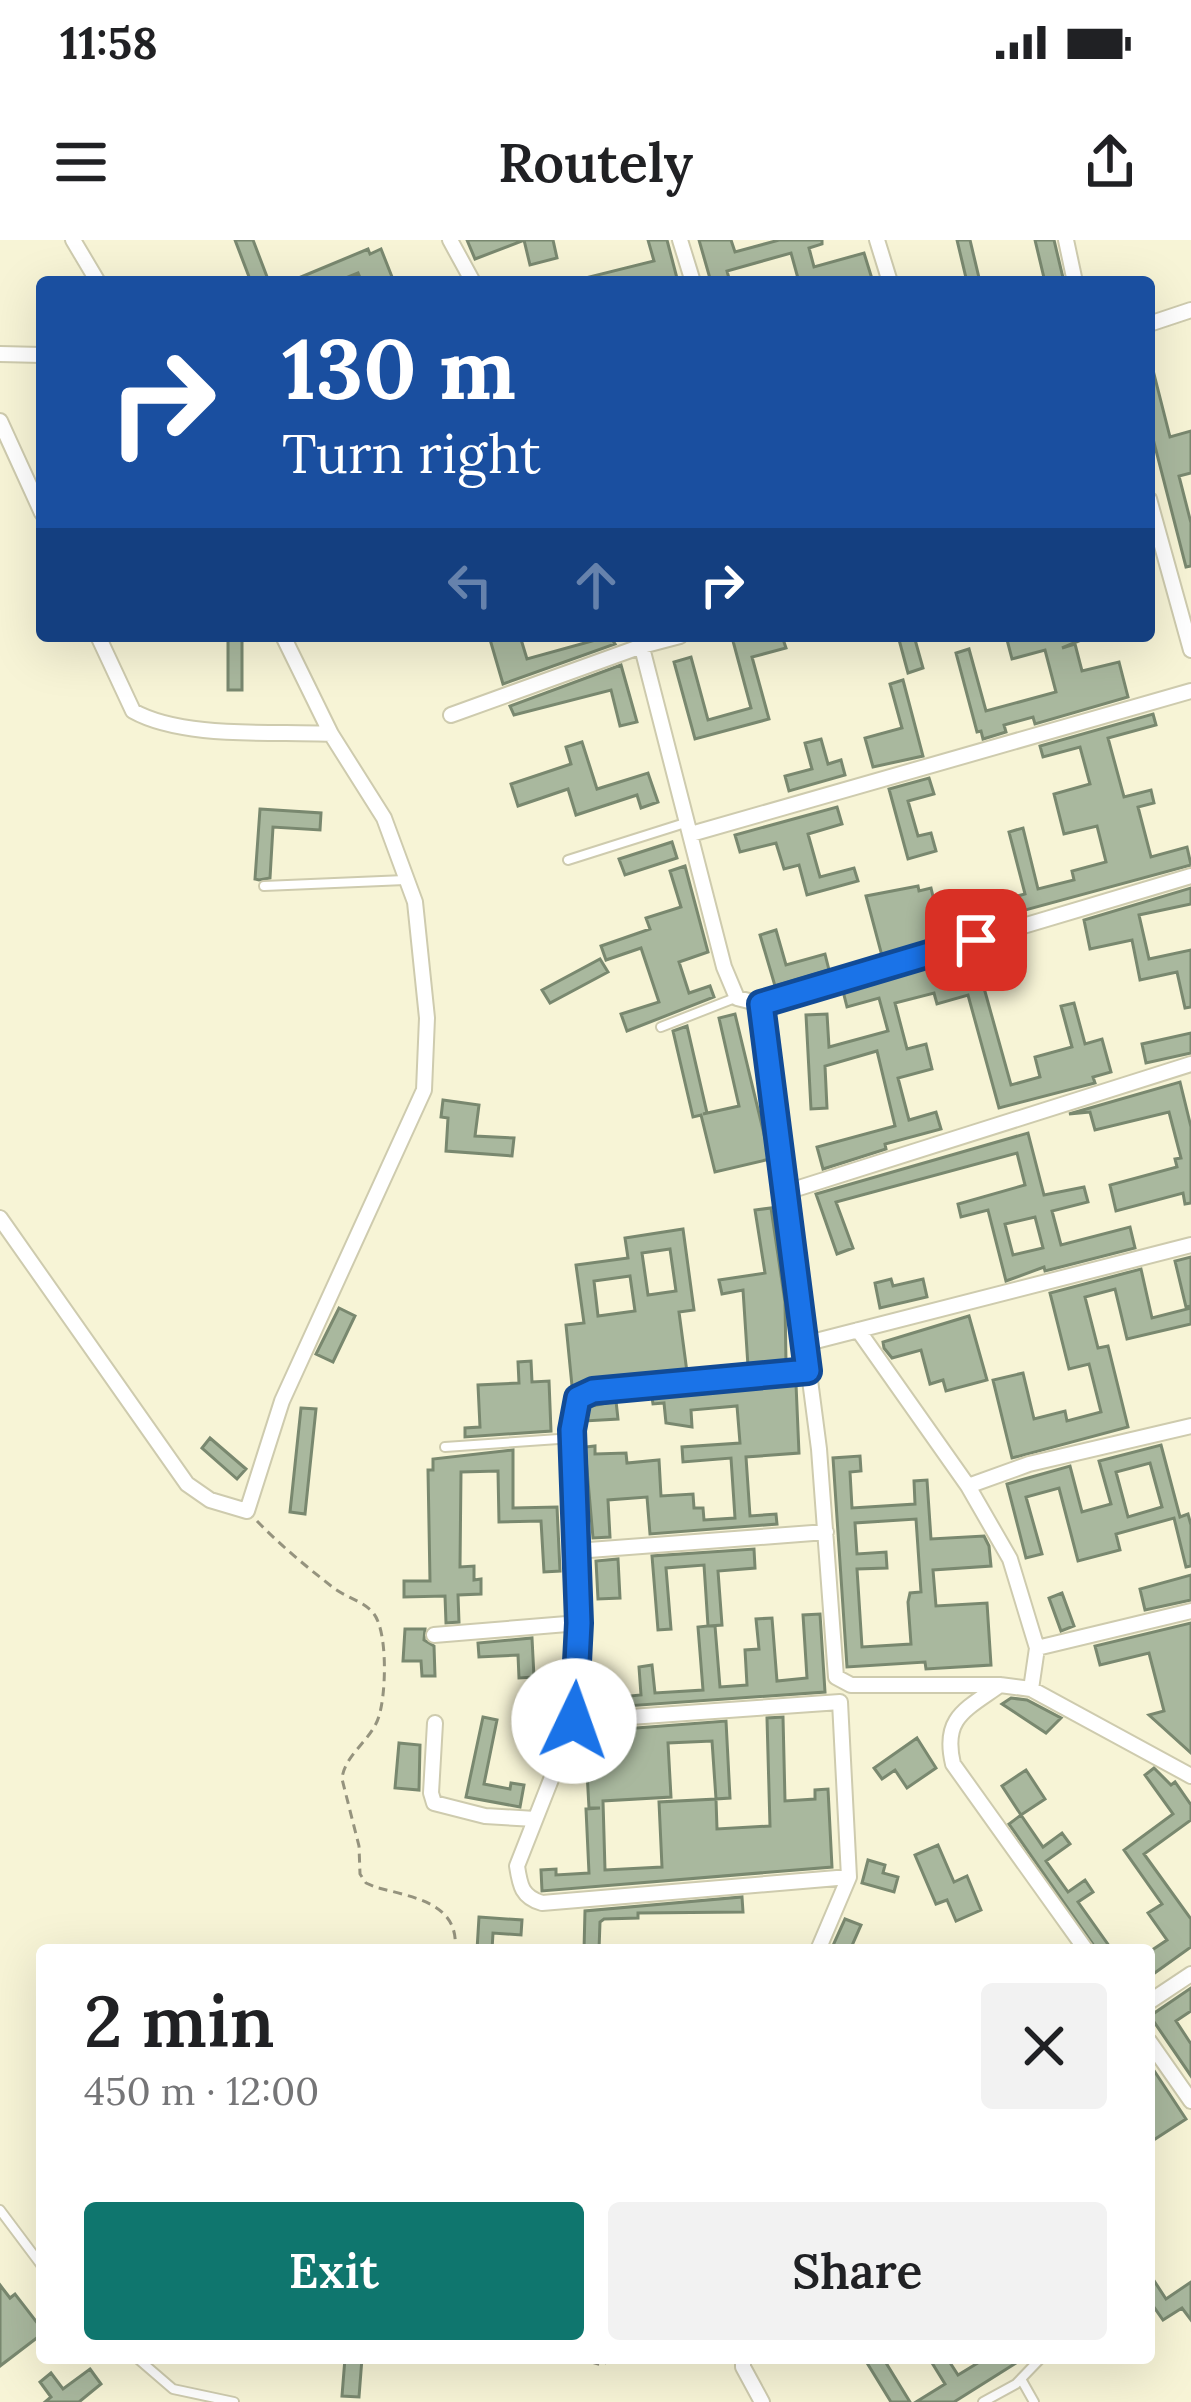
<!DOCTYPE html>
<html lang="en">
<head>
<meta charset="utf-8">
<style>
	:root { --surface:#fff; --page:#f2f2f2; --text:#202124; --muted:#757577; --accent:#0f766e }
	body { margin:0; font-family:Lora,serif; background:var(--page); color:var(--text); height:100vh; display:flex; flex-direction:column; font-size:45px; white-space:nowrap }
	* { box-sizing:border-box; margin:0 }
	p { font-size:39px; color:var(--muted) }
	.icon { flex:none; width:66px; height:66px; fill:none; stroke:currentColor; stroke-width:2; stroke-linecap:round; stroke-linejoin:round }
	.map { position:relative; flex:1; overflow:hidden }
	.side { position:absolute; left:36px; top:1704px; width:1119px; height:420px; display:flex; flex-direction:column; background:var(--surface); border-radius:12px; box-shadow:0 12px 48px #0002 }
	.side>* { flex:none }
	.guide { position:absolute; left:36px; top:36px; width:1119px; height:366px; border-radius:12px; box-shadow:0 12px 48px #0002; background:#1a4fa0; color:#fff; overflow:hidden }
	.pin { position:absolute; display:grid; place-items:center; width:102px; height:102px; color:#fff; margin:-51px; border-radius:24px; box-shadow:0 6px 18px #0006 }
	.me { position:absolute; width:132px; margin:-66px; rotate:3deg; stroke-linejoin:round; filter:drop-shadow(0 0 9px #0008) }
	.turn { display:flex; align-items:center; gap:42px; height:252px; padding:0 48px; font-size:54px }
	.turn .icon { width:156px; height:156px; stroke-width:2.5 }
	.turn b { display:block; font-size:84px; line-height:102px }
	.lanes { display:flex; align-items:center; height:114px; padding:0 48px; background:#0003; justify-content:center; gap:60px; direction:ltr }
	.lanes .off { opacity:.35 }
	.round { display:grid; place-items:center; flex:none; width:126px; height:126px; border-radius:12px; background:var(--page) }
	.summary { display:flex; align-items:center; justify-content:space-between; height:204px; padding:0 48px }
	h1 { font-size:72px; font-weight:600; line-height:90px }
	.cta { display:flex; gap:24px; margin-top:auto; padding:24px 48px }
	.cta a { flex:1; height:138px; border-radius:12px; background:var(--accent); color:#fff; font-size:48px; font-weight:600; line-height:138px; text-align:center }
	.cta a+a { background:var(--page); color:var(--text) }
	.status { display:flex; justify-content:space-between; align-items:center; height:84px; padding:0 60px; background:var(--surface); direction:ltr }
	.status svg { height:33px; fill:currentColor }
	header { display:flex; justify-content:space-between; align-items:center; height:156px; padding:0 48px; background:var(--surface); font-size:54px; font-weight:600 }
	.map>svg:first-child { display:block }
</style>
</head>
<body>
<div class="status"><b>11:58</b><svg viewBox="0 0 49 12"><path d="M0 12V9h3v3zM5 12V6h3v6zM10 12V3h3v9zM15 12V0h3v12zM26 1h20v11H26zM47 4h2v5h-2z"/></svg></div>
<header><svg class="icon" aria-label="menu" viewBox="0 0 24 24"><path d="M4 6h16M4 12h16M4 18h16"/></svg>Routely<svg class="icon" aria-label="share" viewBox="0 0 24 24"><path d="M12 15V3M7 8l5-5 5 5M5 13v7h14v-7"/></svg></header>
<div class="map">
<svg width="1191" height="2162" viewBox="0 0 1191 2162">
	<rect width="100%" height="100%" fill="#f7f4d6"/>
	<path fill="#a9b89e" stroke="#79886f" stroke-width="3" fill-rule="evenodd" d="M235 0H253L269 42H251Z
		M467 0H522V1L475 19Z
		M524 0H553L557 18 530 25Z
		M648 0H667L678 42H659L658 38 642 42H590L589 37 654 21Z
		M699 0H731L735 12 779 0H822V4L809 8 814 27 864 13 873 42H799L791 13 727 31 730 42H711Z
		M957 0H970L980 42H967Z
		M1035 0H1054L1064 42H1045Z
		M368 9 370 14 381 9 394 42H362L358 33 336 42H289Z
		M1154 134 1170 197 1191 191V233L1179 236 1191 283V326L1186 327 1149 183V135Z
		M242 396V450H228V397Z
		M489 396H520L527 419 610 396 615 404 503 444Z
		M750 396H782L786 408 752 417 769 479 695 499 674 422 691 417 708 480 751 468 733 401Z
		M898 396H914L923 428 908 433Z
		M1006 396H1080L1081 400 1062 408 1075 404 1082 431 1119 422 1128 457 1035 484 1033 477 1004 485 1006 492 983 499 981 491 977 492 956 413 969 409 986 471 1056 452 1045 410 1012 419Z
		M621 425 637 482 620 486 611 450 514 475 510 466Z
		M903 440 923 516 873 527 865 498 902 488 890 444Z
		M1153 474 1156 485 1108 498 1124 557 1151 550 1154 563 1138 567 1151 617 1187 607 1191 625 966 686 968 691 882 716 866 656 918 646 919 651 931 648 936 669 974 659 976 667 1025 654 1009 592 1023 588 1038 649 1074 640 1072 631 1106 622 1097 586 1064 594 1054 554 1090 544 1080 507 1043 517 1040 506Z
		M821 499 828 524 841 520 845 535 789 551 785 536 812 529 805 503Z
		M582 502 597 549 648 533 658 562 641 568 637 555 576 575 568 549 518 566 511 544 571 524 566 507Z
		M929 538 934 554 908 561 918 596 931 593 936 611 908 619 889 549Z
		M837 567 842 584 808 594 820 637 854 628 858 641 807 655 799 625 784 629 776 603 740 612 735 595Z
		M260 569 321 573 320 590 273 587 270 638 259 640 255 639Z
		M672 602 677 618 625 635 619 619Z
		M685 626 708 712 679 722 689 753 710 746 714 757 627 791 621 774 659 762 641 708 606 720 601 706 650 689 646 678 681 667 670 631Z
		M1191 648V664L1139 675 1149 719 1191 710V767L1185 768 1177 732 1140 740 1132 700 1090 709 1084 680Z
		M776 690 786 725 825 714 829 730 775 746 760 695Z
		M974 712 1011 845 1040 837 1035 817 1072 807 1061 766 1074 763 1085 804 1102 799 1111 832 1093 837 1095 843 999 868 968 755 937 764 934 753 895 763 907 809 926 804 932 829 898 838 909 880 936 872 941 889 885 904 886 909 823 929 817 907 895 886 877 811 825 826 827 868 811 869 806 775 827 774 829 807 888 791 879 758 847 767 843 751Z
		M600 719 608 732 550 763 542 750Z
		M735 774 770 919 715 932 701 875 693 877 673 791 687 786 707 873 703 874 739 866 719 778Z
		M1191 793V813L1146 823 1142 804Z
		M1180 842 1191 887V963L1185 964 1183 953 1116 971 1110 945 1177 927 1175 919 1181 918 1169 872 1095 890 1090 872 1069 874Z
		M443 860 479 865 475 896 514 898 512 916 446 911 448 878 441 877Z
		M1028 893 1044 955 1084 947 1088 962 1052 971 1061 1005 1130 987 1135 1008 1045 1031 1044 1027 1006 1041 988 970 961 977 958 964 1025 945 1017 913 836 962 853 1008 837 1014 816 954ZM1035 977 1043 1008 1013 1015 1005 984Z
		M771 968 785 1062 786 1122 748 1126 743 1050 722 1054 719 1040 765 1033 755 970Z
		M683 989 694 1070 679 1072 687 1132 572 1146 566 1085 584 1083 576 1025 628 1018 625 998ZM670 1009 676 1051 648 1055 642 1013ZM630 1036 635 1071 598 1076 594 1041Z
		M1191 1017V1066L1186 1067 1175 1021Z
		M1141 1029 1152 1078 1191 1068V1084L1127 1099 1115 1049 1085 1057 1098 1108 1108 1106 1128 1187 1012 1218 993 1140 1023 1133 1034 1179 1065 1171 1067 1181 1101 1172 1089 1124 1069 1129 1050 1053Z
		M891 1039 893 1046 923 1039 927 1057 880 1068 875 1043Z
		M339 1068 355 1076 333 1122 316 1114Z
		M969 1076 987 1140 946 1151 943 1140 930 1144 921 1110 892 1118 884 1108 883 1102Z
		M531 1121 532 1142 549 1141 551 1191 465 1197V1188L480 1187 478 1145 519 1143 518 1122Z
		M796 1144 799 1213 746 1217 750 1276 776 1274 777 1284 650 1294 647 1257 608 1260 610 1297 593 1298 585 1207 595 1206V1214L626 1213 627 1223 659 1220 661 1256 693 1254 694 1268H703L704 1280 735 1278 731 1218 683 1222 682 1207 740 1203 737 1166 691 1170 692 1187 666 1183 664 1163 653 1164 652 1157Z
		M616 1161 618 1179 585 1181 587 1167Z
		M301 1168 316 1169 305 1274 290 1272Z
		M210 1198 246 1229 237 1239 202 1208Z
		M1161 1205 1180 1277 1188 1274 1191 1285V1326L1186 1327 1174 1278 1116 1294 1120 1310 1078 1321 1059 1248 1026 1257 1042 1314 1026 1318 1007 1244 1070 1226 1082 1272 1111 1264 1099 1221ZM1150 1223 1162 1267 1128 1277 1116 1232Z
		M513 1210V1268L557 1267 560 1331 544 1332 541 1281 499 1282 498 1231 461 1232 460 1327 474 1326V1340L481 1339V1354L458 1355 459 1382 446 1383 445 1356 404 1357V1341H430L428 1230H433V1219Z
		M860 1216 861 1231 850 1232 852 1268 915 1264 914 1241 927 1240 931 1299 984 1296 989 1306 991 1326 933 1330 936 1366 987 1363 991 1425 926 1429 925 1422 847 1427 833 1218ZM916 1279 921 1352 910 1353 908 1362 911 1404 862 1407 857 1329 887 1328 886 1312 857 1314 855 1283Z
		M754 1309 755 1328 718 1331 722 1385 709 1386H715L720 1447 747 1445 745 1410 759 1409 756 1379 772 1378 777 1441 807 1438 803 1375 820 1374 825 1452 598 1468V1459L641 1455 639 1427 652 1425 655 1453 703 1450 698 1387 708 1386 704 1325 666 1328 671 1389 658 1390 652 1316Z
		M618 1319 620 1358 598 1359 596 1321Z
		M1191 1335V1360L1145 1370 1140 1349Z
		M1062 1353 1074 1386 1061 1391 1049 1358Z
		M1191 1383V1513L1149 1475 1164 1471 1149 1413 1100 1425 1095 1406Z
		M405 1389H425L424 1400 434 1406 435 1436H422L421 1421H403Z
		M532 1398 534 1437 519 1438 518 1415 479 1417 478 1403Z
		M1011 1458 1027 1460 1061 1478 1046 1493 1002 1464Z
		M483 1477 497 1480 484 1544 510 1549 511 1543 524 1545 520 1567 466 1557Z
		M783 1477 785 1561 815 1559V1550L828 1549 832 1627 542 1651 541 1630 556 1629V1635L589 1633 586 1569 600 1568H589L586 1514 573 1515 585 1492 726 1481 730 1558 716 1559 717 1589 770 1586 767 1478ZM712 1501 716 1559 659 1562 662 1627 605 1630 603 1561 671 1557 668 1503Z
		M917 1498 936 1528 907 1548 895 1530 882 1539 874 1528Z
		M399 1503 420 1505 419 1550 395 1548Z
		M1154 1528 1171 1545 1175 1542 1191 1565V1580L1144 1614 1191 1679V1707L1149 1737V1712L1167 1700 1148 1673 1162 1664 1124 1610 1173 1574 1145 1535Z
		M1026 1530 1045 1559 1021 1575 1002 1546Z
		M1021 1575 1043 1607 1062 1593 1070 1604 1046 1621 1068 1652 1085 1640 1093 1652 1078 1662 1112 1710H1097L1009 1584Z
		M938 1605 954 1642 967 1636 981 1670 956 1681 947 1660 936 1664 915 1615Z
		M868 1620 885 1625 883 1633 898 1637 894 1652 862 1643Z
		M742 1657 743 1672 638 1673V1678L604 1679 600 1682 599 1710H584L585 1671Z
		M479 1677 522 1680 521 1695 493 1693 492 1710H477Z
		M845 1679 861 1685 850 1710H831Z
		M1191 1748V1771L1176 1781 1191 1804V1836L1150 1776Z
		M1149 1823 1186 1879 1149 1903Z
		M1149 2033 1166 2059 1191 2042V2080L1182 2068 1163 2080 1149 2060Z
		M0 2045 10 2058 15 2054 42 2089V2094L0 2126Z
		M345 2118H362L359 2157 342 2156Z
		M864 2118H883L910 2162H891Z
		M929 2118H947L958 2135 986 2118H1024L954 2162H916L945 2144Z
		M90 2129 101 2144 79 2162H45L51 2157 40 2142 51 2133 63 2149Z"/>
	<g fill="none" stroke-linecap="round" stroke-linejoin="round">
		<defs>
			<path id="lane" d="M568 620 685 583
				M264 646 405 640
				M661 787 735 758
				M445 1207 573 1198
				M0 1970 42 2026
				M137 2118 173 2149 234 2162
				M1021 2139 1034 2162
				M983 2162 1016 2144 1041 2118"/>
			<path id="street" d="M73 0 98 42
				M450 0 473 42
				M680 0 693 42
				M877 0 890 42
				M1066 0 1075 42
				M1149 84 1191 70
				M0 114 42 115
				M0 181 42 273
				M1149 259 1191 410
				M98 396 133 471C183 499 273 491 331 494
				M639 396 724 727 737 758 761 764 819 1209 836 1437 851 1445H1000L1031 1449 1191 1536
				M451 475 642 406 680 396
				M691 594 1191 451
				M761 764 1191 636
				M783 953 1191 824
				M0 978 187 1244 210 1260 247 1271 282 1161 424 850 427 778 415 662 384 578 331 494 283 396
				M858 1090 968 1246 1029 1224 1191 1186
				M804 1104 1191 1005
				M808 1131 593 1152 578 1158 573 1171 579 1383 574 1481 840 1462 849 1637 818 1710
				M968 1246 1010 1319 1037 1408
				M576 1311 826 1292
				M434 1395 579 1383
				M1000 1445C965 1470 942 1478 953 1524L1086 1710
				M1031 1449 1037 1408 1191 1371
				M574 1481 517 1626C520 1646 522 1657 542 1663L849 1637
				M435 1483 431 1553 434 1563 485 1576 535 1579
				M1149 1762 1191 1734
				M1149 1801 1191 1861
				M743 2118V2127L762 2162"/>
		</defs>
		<use href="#lane" stroke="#cecbae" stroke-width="12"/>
		<use href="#street" stroke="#cecbae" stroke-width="18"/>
		<path stroke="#95937e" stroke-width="3" stroke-dasharray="9 6" stroke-linecap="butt" d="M257 1281C281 1306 308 1328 335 1349 348 1358 365 1362 374 1374 388 1393 386 1454 379 1476 372 1500 344 1515 342 1539L359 1606 360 1634 366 1643 375 1647C411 1657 460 1662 455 1710
			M576 2118 602 2125 613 2118"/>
		<use href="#lane" stroke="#fff" stroke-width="8"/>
		<use href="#street" stroke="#fff" stroke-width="14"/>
	</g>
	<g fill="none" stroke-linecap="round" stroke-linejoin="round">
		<defs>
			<path id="route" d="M574 1481 579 1383 572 1190 578 1158 593 1151 808 1131 761 764 976 700"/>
		</defs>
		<use href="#route" stroke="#114b97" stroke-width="30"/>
		<use href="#route" stroke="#1a73e8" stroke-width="21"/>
	</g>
</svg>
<div class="pin" style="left:976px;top:700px;background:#d93025"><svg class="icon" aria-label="arrive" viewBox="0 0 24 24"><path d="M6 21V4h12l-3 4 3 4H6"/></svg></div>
<svg class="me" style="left:574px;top:1481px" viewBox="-20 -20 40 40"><circle r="19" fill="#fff"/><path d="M0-13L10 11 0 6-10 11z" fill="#1a73e8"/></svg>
<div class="guide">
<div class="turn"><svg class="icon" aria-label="right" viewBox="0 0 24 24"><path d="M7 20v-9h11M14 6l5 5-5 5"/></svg><div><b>130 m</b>Turn right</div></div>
<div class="lanes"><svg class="icon off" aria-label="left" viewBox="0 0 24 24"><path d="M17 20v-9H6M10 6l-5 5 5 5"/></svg><svg class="icon off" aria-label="ahead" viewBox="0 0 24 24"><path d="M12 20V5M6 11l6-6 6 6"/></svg><svg class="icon" aria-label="right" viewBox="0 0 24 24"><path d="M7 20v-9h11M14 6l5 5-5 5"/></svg></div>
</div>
<section class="side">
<div class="summary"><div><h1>2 min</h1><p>450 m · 12:00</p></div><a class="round"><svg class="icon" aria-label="close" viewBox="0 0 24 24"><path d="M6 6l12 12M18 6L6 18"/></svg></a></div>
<div class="cta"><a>Exit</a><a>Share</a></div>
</section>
</div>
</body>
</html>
